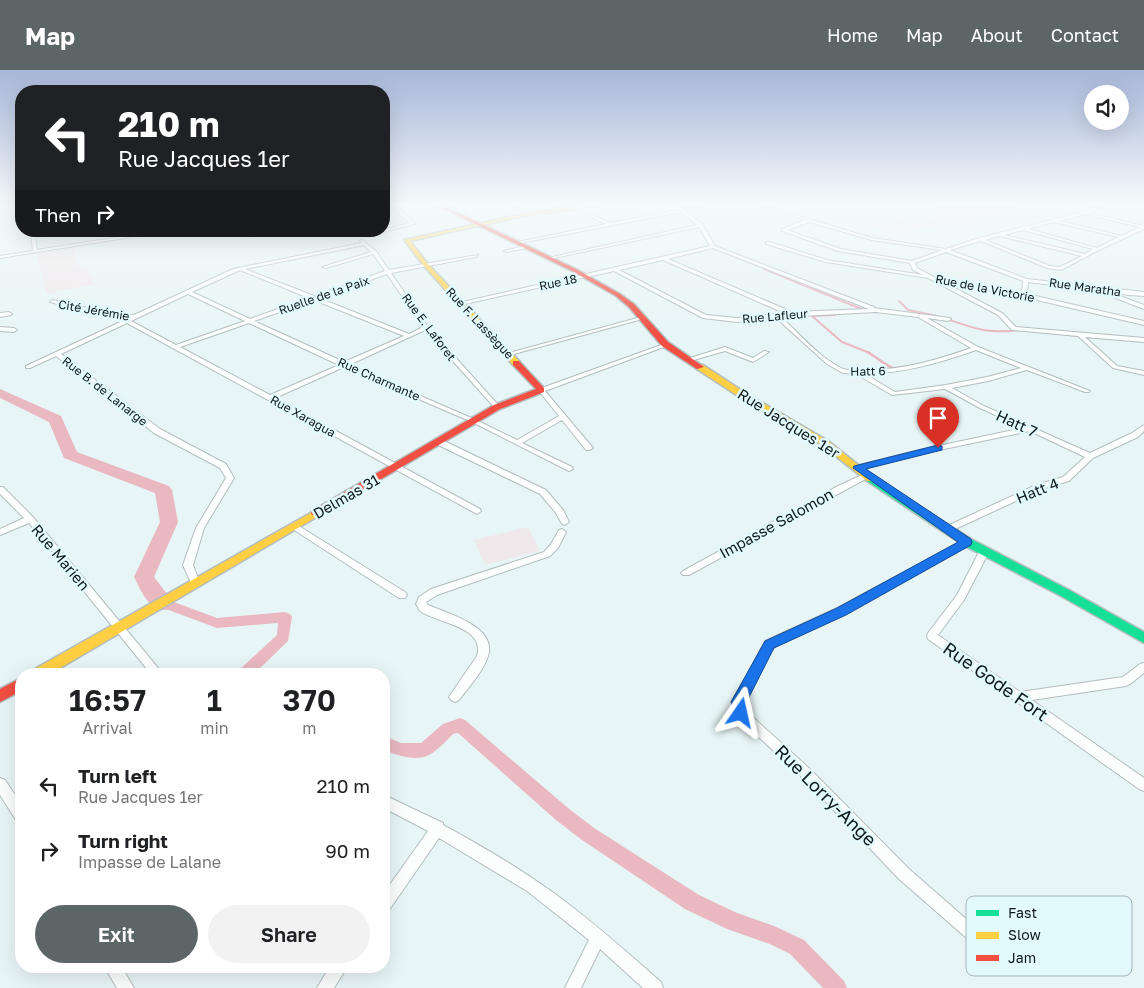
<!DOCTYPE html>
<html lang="en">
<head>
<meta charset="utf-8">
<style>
	:root { --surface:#fff; --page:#f2f2f2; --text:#202124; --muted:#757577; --accent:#5c6667 }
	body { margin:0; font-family:"Golos Text",sans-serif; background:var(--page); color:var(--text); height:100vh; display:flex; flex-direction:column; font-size:19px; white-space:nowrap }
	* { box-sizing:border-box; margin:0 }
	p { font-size:16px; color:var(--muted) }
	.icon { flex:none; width:28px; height:28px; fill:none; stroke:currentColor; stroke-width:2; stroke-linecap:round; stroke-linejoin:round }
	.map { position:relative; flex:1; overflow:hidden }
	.sheet { position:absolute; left:15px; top:598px; width:375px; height:305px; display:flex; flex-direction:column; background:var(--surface); border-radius:20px; box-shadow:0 5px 20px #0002 }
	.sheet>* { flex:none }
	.banner { position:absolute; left:15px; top:15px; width:375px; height:152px; border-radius:20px; box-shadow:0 5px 20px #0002; background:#202124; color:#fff; overflow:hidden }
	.fabs { position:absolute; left:1084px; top:15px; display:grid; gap:10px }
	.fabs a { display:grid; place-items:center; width:45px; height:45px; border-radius:50%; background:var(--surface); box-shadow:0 5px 20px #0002; font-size:25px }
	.pin { position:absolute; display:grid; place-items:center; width:42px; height:42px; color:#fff; margin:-51px -21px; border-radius:50% 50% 50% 0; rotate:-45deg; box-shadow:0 0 5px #0007 }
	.pin .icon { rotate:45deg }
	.me { position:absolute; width:55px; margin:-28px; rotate:11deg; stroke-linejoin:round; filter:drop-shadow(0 0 4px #0008) }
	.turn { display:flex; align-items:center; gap:18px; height:105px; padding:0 20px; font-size:22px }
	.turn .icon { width:65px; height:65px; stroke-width:2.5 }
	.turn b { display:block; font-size:35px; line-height:42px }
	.then { display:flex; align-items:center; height:48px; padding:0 20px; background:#0003; gap:10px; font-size:19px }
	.eta { display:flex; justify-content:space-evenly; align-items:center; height:85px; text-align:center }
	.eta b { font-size:30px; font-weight:600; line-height:35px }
	.primary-button { display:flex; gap:10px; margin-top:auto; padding:10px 20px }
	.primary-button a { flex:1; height:58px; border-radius:30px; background:var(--accent); color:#fff; font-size:20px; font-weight:600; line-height:58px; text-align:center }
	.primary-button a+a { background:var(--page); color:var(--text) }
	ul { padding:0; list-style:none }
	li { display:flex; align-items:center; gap:15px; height:65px; padding:0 20px }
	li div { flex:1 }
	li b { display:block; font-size:19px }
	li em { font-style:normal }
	header { display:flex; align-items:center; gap:30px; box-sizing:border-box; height:70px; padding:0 25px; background:var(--accent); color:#fff }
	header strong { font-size:24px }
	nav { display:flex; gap:28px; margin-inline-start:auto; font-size:18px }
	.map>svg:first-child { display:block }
</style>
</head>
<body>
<header>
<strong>Map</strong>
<nav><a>Home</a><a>Map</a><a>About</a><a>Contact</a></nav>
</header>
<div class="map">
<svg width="1144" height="918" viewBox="0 0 1144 918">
	<rect width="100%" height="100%" fill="#e8f5f6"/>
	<path fill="#f0e9eb" d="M941 135H1028L965 151 896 162 860 154 864 152 891 156 895 151C908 152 926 158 937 148L936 141Z
		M74 177 78 196 86 195 95 214 46 224 37 184Z
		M528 457 540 481 485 495 474 470Z"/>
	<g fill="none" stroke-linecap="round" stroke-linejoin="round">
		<path stroke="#e9b8c1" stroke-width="1" d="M682 140 694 149
			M708 169 710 177 767 200"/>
		<path stroke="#e9b8c1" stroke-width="2" d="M764 199 864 240H862
			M899 231 908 240 937 246
			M838 242 835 245 812 246 842 272 870 283
			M947 249C976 259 988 264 1019 260
			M1067 265 1081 266"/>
		<path stroke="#e9b8c1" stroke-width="2.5" d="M867 282C877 287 885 296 896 299"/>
		<path fill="#e9b8c1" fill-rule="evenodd" d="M163 528 217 548 285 542 290 544 292 547 288 571 254 604H237L239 600 277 565 278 553 217 558 158 536 157 533 158 530Z
			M460 648 465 650 568 738 594 758 699 825 737 843 774 856 804 870 844 911 847 918H823L790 884 770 874 727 859 685 839 582 770 556 750 458 663 453 664C446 671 438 680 429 685 417 692 395 685 384 680V666L401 673H421L443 654Z"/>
		<path fill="#e9b8c1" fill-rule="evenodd" d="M0 319 61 346 77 382 169 416 172 420 178 452 154 507 174 533 171 539C150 545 142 522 134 507L160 452 155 423 64 388 49 352 0 328Z"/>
		<defs>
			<path id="street" d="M392 135H422L397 137 415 154 383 162 384 160 410 153 392 137Z
				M506 135H510L525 145 522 146Z
				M594 135H606L578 139 610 153 678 140 669 135H674L682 139 711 135 685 141 702 154 715 176 874 237V238L950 248 951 249 948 251 927 248 978 277 1090 321 1089 322H1085L1027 300 988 311 952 318 984 336 1090 383 1132 363 1144 355V361L1138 367 1093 388 1069 411 1042 419 951 461H945L944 459 945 457 1036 415 1063 407 1085 387 1030 361 925 383 858 400H855L854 398 855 396 924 379 1023 358 980 338 945 319 892 325 856 304 843 303 827 294 775 247 737 252 703 248 614 201 460 235 459 234 462 232 710 176 699 157 550 189 548 188 697 155 681 142 515 174 513 173 606 154 572 138ZM713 178 869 239 792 242 668 189ZM663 190 784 243 737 248 706 245 619 200ZM876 242 918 247 971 278C937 290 903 300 866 300 857 300 848 302 839 297 817 285 800 264 781 247ZM976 280 1021 298 987 307 946 315 895 322 865 304C904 303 940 293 976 280Z
				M756 135H762L872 168 946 179 979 168 1084 142 1100 135H1105L1089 143 1144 156V159L1099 180 1061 200 1047 198 981 171 950 180 1027 209 1144 222V226L1129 225 1028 212 1027 224 1144 251V255L1024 227 942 211V209H944L1022 223 1023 211 946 182 915 193 917 198 1002 243 1016 257 1144 268V272L1085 267 1117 296 1144 301V305L1113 298 1078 266 1012 260 998 245 928 208 826 192 766 174V172H770L827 190 923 205 913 200 910 193 838 181 782 161V159L805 150ZM1085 144 1140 157 1122 166 1059 151ZM809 152 872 170 942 180 912 191 841 179 787 160ZM1054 152 1118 167 1097 178 1028 159ZM1023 160 1093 179 1085 184 1004 165ZM999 166 1082 186 1060 197 1050 196 985 170Z
				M31 161H35L37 180 157 161H168L0 188V186L33 181Z
				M362 170 376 181 389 200 478 185 476 187 391 203 428 257 500 337 499 338H495L425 260 349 295 476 350 517 370 559 346 539 321V319L664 274 669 275 545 321 593 378 589 380H586L562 350 522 373 572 397 573 399 569 401 472 352 344 297 275 328 480 439 481 441 477 444 127 253 61 284 160 359 226 394 234 408 204 458 193 495 200 513 198 515H192L183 495 196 458 226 408 220 398 154 363 56 286 30 298H26V296L129 248 96 244 50 232 53 230 96 240 134 245 233 199 362 173 360 171ZM364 175 371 182 322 197 326 198 373 184 385 201 314 226 245 199ZM240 200 309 228 250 249 192 222ZM387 204 423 257 409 264 319 228ZM188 224 245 251 176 275 131 251ZM314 230 404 266 344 292 254 251ZM249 253 339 295 270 325 180 277Z
				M524 176 526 178 506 182 504 181Z
				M1112 223 1144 235V239L1110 226V224Z
				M9 242 12 244 11 245 0 247V243Z
				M641 247 646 248 510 285 505 284Z
				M0 257 14 258 17 260 14 262 0 261Z
				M725 277 753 288 764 281 769 282 753 292 725 281 690 291 687 289Z
				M436 370H442L546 420 563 440 569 452 565 455 562 454 556 443 540 424 436 374Z
				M864 404H867L871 406 689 505H683L681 503 683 501 838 416Z
				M0 417H3L33 447 163 604H151L29 453 0 465V459L24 448 0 424Z
				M294 453 405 522 407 525 405 528H399L291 458 290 456 291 454Z
				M562 459 566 462 558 478 550 486 437 525 426 532 428 535C446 543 492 555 489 581 488 596 468 618 459 630L455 632 451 630 449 627 451 624 477 586C486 556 436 553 420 541 419 540 417 535 416 534L419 527 431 519 544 482 551 474 559 460Z
				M967 469 970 470 971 472 970 474 845 544 773 577 745 632 746 641 811 700 909 799 1004 882 1007 887 1004 892 999 895 994 892 899 809 803 708 737 647 733 632 765 571 837 538Z
				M985 477 990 480 964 530 938 565 1020 622 1123 607 1140 594 1144 593V603L1130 614 1126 616 1032 630 1144 708V721L1139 719 928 569 927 566 928 563 957 525 980 480Z
				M0 708 5 710 21 734V751L16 750 0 725Z
				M384 725 443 753V755C482 776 519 798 555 824 592 851 626 881 661 912L663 918H643L600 879 581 918H565L589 870 527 821 439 768 389 840 384 842V823L428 761 384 738Z
				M104 896H121L134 918H117Z
				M330 896H348L334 918H317Z"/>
			<path id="fast" d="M871 406 971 469 1069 520 1144 562V573L1061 526 963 475 867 411 866 409Z"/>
			<path id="slow" d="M574 137 576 139 523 146 410 171 428 194 519 291 520 293 516 295H513L424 196 404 170 523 144Z
				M697 295H703L744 322 828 371 876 409 875 411H867L822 375 738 326 697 299Z
				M316 440 321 443 320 445 50 604H31L33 600Z"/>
			<path id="jam" d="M436 135H442L576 199 620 224 634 234 668 272 704 297 697 299 662 276 629 237 616 226 572 201Z
				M513 291H519L544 318V322L500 339 320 445H312L311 443 312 441 494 335 536 319 513 295Z
				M21 608V621L0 632V619Z"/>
		</defs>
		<use href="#street" stroke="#b3bdbe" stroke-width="2"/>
		<use href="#fast" stroke="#b3bdbe" stroke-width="3"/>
		<use href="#slow" stroke="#b3bdbe" stroke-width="3"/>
		<use href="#jam" stroke="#b3bdbe" stroke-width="3"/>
		<use href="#street" fill="#fcfefe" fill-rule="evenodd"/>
		<use href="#fast" fill="#16e098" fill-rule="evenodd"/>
		<use href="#slow" fill="#ffcf43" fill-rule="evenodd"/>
		<use href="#jam" fill="#f24e42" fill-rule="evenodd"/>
	</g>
	<linearGradient id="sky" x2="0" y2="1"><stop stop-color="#a8b6d8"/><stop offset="0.51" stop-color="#f5fafb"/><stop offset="1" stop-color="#f5fafb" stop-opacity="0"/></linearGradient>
	<rect width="1144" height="263" fill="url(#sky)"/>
	<path fill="#1a73e8" stroke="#114b97" d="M938 375 942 376V380L866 399 971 469 972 472 971 475 846 545 774 578 746 633 749 643 746 648 741 650 736 648 731 632 765 571 837 538 958 472 853 398 854 396Z"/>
	<g text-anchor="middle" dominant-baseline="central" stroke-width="5" stroke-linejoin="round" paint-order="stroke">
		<g font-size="12" fill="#10191a" stroke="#e2fafc">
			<text transform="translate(558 212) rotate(-12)">Rue 18</text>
			<text transform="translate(1085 217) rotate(8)">Rue Maratha</text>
			<text transform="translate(985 218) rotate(11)">Rue de la Victorie</text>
			<text transform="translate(324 225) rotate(-19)">Ruelle de la Paix</text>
			<text transform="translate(94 240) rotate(10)">Cité Jérémie</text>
			<text transform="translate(775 246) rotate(-5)">Rue Lafleur</text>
			<text transform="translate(480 253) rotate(47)">Rue F. Lassègue</text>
			<text transform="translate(429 257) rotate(53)">Rue E. Laforet</text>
			<text transform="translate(868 301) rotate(-1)">Hatt 6</text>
			<text transform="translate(379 309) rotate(24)">Rue Charmante</text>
			<text transform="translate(105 321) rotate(38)">Rue B. de Lanarge</text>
			<text transform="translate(303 346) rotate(29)">Rue Xaragua</text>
		</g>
		<g font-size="15" fill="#10191a" stroke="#e2fafc">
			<text transform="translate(789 353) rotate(32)">Rue Jacques 1er</text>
			<text transform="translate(1017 353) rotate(25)">Hatt 7</text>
			<text transform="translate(1037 420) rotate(-22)">Hatt 4</text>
			<text transform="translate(346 426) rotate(-30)">Delmas 31</text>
			<text transform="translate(776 453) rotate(-29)">Impasse Salomon</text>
			<text transform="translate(61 487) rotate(50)">Rue Marien</text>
		</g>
		<g font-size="18" fill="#10191a" stroke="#e2fafc">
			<text transform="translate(996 611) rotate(35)">Rue Gode Fort</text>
			<text transform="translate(826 725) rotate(45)">Rue Lorry-Ange</text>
		</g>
	</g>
	<rect x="966" y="826" width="166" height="80" rx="8" fill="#e2fafc" stroke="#a3b6b8" stroke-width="1"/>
	<rect x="976" y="840" width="23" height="6" fill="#16e098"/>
	<rect x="976" y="862" width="23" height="7" fill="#ffcf43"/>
	<rect x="976" y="885" width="23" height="6" fill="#f24e42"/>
	<g font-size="14" fill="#10191a">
		<text x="1008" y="848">Fast</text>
		<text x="1008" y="870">Slow</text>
		<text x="1008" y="893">Jam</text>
	</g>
</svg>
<div class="fabs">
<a><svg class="icon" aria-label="sound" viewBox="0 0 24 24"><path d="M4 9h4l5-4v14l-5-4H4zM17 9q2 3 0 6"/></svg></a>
</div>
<div class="pin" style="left:938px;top:378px;background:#d93025"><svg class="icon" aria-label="arrive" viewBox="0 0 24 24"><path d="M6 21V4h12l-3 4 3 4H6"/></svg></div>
<svg class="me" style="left:741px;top:643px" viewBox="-20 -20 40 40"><path d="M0-17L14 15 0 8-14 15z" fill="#1a73e8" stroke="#fff" stroke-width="4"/></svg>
<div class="banner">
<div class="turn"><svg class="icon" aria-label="left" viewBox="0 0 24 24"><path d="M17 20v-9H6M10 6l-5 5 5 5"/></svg><div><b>210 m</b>Rue Jacques 1er</div></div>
<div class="then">Then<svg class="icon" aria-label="right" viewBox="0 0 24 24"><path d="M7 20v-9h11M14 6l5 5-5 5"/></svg></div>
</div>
<section class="sheet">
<div class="eta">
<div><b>16:57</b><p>Arrival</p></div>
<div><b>1</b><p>min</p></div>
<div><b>370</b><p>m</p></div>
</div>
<ul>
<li><svg class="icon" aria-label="left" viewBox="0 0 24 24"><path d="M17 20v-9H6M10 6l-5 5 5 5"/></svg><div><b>Turn left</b><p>Rue Jacques 1er</p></div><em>210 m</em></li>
<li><svg class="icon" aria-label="right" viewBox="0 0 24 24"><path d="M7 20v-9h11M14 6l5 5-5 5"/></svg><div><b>Turn right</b><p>Impasse de Lalane</p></div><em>90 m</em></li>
</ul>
<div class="primary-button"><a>Exit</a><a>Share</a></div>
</section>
</div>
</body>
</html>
